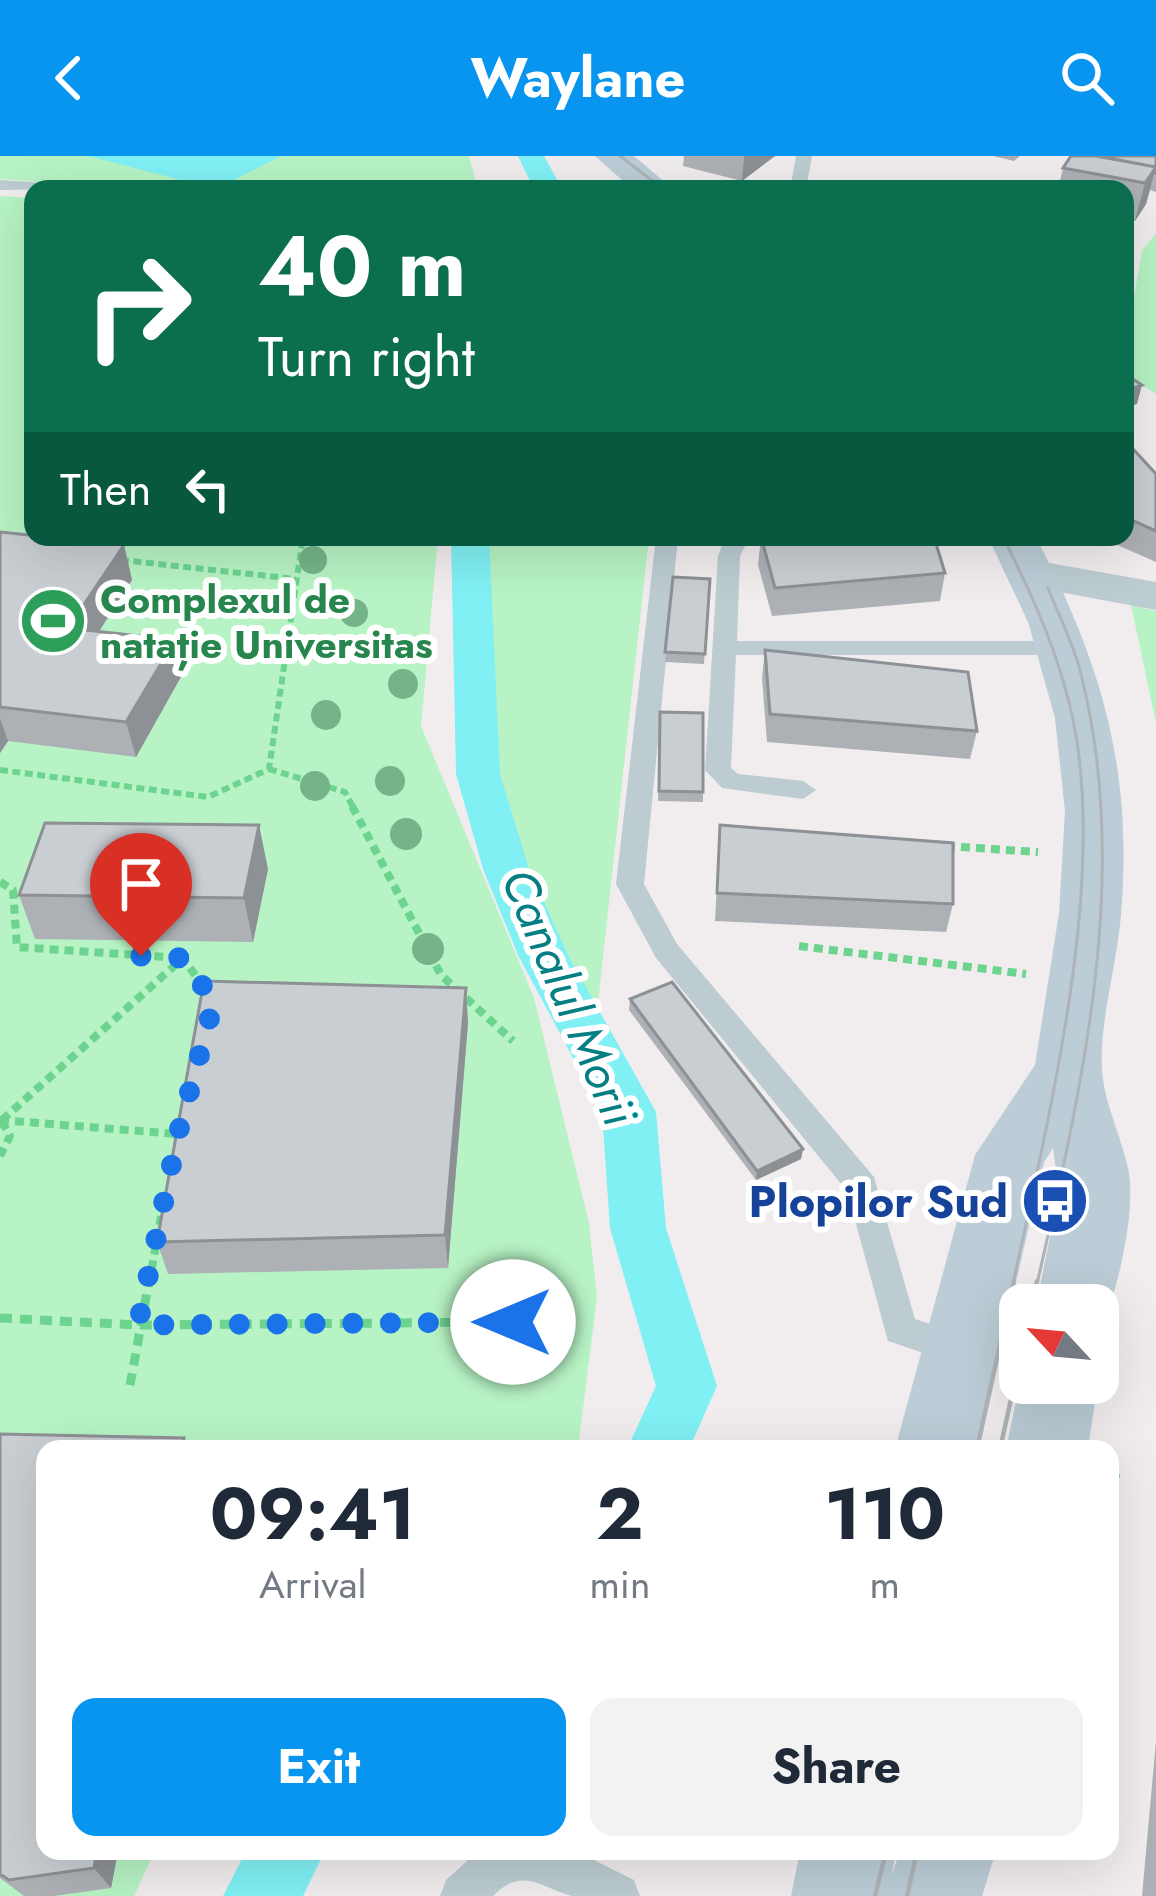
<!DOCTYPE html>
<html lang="en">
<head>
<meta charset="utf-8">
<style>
	:root { --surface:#fff; --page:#f2f2f3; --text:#1f2937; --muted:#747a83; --accent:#0895f0 }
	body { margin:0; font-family:Jost,sans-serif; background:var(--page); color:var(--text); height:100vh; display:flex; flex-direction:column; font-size:45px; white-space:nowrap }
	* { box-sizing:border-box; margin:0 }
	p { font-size:39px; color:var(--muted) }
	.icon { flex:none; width:66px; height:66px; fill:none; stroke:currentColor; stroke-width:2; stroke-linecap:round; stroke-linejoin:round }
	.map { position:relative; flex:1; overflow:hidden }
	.drawer { position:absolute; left:36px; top:1284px; width:1083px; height:420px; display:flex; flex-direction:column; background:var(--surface); border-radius:24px; box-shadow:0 12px 48px #0002 }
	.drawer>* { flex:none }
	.hud { position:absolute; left:24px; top:24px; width:1110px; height:366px; border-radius:24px; box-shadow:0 12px 48px #0002; background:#0b6e4f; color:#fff; overflow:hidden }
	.needle { width:78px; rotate:296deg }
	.fabs { position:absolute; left:999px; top:1128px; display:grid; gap:24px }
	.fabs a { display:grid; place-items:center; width:120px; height:120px; border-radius:24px; background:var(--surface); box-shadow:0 12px 48px #0002; font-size:60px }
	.pin { position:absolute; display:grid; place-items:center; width:102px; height:102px; color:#fff; margin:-123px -51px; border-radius:50% 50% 50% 0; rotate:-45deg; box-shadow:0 0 12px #0007 }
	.pin .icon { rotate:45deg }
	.me { position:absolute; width:132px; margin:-66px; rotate:270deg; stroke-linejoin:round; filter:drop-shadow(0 0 9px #0008) }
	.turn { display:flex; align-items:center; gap:42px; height:252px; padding:0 36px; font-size:54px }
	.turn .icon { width:156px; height:156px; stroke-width:2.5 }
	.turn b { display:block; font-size:84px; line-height:102px }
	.then { display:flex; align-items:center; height:114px; padding:0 36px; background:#0003; gap:24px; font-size:45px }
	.eta { display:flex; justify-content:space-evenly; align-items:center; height:204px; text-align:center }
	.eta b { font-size:72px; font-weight:700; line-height:84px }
	.primary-button { display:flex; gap:24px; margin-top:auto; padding:24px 36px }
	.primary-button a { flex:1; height:138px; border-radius:24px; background:var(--accent); color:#fff; font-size:48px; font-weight:700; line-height:138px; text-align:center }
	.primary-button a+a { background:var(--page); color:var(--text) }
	header { display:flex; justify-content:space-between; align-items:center; height:156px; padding:0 36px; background:var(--accent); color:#fff; font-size:54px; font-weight:700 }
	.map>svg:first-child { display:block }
</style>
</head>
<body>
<header><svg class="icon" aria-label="back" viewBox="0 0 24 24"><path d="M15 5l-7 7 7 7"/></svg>Waylane<svg class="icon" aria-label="search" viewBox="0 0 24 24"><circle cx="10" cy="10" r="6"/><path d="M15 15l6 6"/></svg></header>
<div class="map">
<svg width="1156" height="1740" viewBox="0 0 1156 1740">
	<rect width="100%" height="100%" fill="#f1edee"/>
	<path fill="#b7f3c4" d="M0 0H469L478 33H135L0 23Z
		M0 40 33 42V381H438L421 570 534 842 589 1067 597 1141 578 1293H45V1695H155L134 1740H0Z
		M1156 77V238L1125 219V157L1132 153 1142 95Z
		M477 381H649L598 847 579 839 488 619Z
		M1131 449 1156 455V567Z"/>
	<path fill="#80f0f4" d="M88 0H281L216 33Z"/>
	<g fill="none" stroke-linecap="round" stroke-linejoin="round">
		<path fill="#80f0f4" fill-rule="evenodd" d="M518 0H544L559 27 557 33H529L531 27Z
			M451 381H489L500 618 529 713 568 799 656 956 666 1072 717 1230 689 1293H627L656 1230 610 1072 602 956 518 799 483 713 456 618Z
			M246 1695H325L303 1740H223Z"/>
		<path stroke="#6cd48f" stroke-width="6" stroke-dasharray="8 4.5" stroke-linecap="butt" d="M121 404 296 423
			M269 613 345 636 354 653
			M0 614 208 641 269 613 303 381"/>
		<path stroke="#6cd48f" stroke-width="8" stroke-dasharray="9 6" stroke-linecap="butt" d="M352 650 441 819 513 885
			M946 690 1038 696
			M0 726 13 734 17 791 182 802
			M799 790 1026 818
			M0 964 178 978 177 984
			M2 964 183 802 208 837
			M0 1000 10 980 2 966
			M149 1128 165 1039"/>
		<path stroke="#6cd48f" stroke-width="9" stroke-dasharray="12 8" stroke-linecap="butt" d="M0 1162 138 1169 513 1166
			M130 1229 149 1125
			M1110 1320 1119 1323"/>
		<path fill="#bcccd1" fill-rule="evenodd" d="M796 0H812L806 33H790Z
			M0 24 63 28 71 33 0 34Z
			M656 381H678L644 728 677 788 874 1021 915 1163 971 1182 977 1193 971 1204 959 1209 888 1185 847 1035 656 802 616 728Z
			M725 381H750L740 400 737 485H1063L1075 492 1063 499H736L731 612 738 618 803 625 816 634 803 643 722 632 705 614 718 400Z
			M478 1695H576L634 1724 640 1740C619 1740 592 1740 572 1740 543 1733 523 1709 493 1740H440L446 1724Z"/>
		<path fill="#bcccd1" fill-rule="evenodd" d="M1032 404 1156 426V454L1016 428 1009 418 1016 408Z"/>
		<path fill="#bccdd7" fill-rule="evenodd" d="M595 0H634L673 33H632Z
			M988 381H1036C1102 509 1133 613 1121 759 1117 808 1099 867 1102 914 1104 946 1121 980 1128 1012 1137 1051 1118 1136 1101 1172L1098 1149H1036L1059 1037 1053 992 1044 1006 977 1293H895L975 999 1035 909 1059 757 1065 655 1055 562 1028 466Z
			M1020 1226H1098L1088 1293H1006Z
			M800 1695H896L892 1718 900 1695H996L982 1740H791Z"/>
		<path stroke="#afb4b9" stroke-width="3" d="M620 0 663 33
			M1003 381C1036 446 1066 514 1077 586 1102 749 1047 967 1013 1128
			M1037 1128C1082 930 1132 720 1081 518 1074 489 1059 460 1048 432"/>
		<path stroke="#afb4b9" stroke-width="4.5" d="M1032 1149 1037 1125
			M977 1293 1014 1125
			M1000 1293 1020 1203
			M875 1740 886 1695
			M907 1740 917 1695"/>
	</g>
	<g fill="#74b488">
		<circle cx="313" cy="404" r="14"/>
		<circle cx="354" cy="457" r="14"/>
		<circle cx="403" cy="528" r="15"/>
		<circle cx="326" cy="559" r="15"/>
		<circle cx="390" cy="625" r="15"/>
		<circle cx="315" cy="630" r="15"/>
		<circle cx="406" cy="678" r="16"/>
		<circle cx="428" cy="793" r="16"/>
	</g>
	<path fill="#adb1b5" d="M684 0H775L742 25 683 10Z
		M993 0H1020L1014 5Z
		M1156 0V36L1150 34 1146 48 1135 65 1125 63V33H1058L1063 12Z
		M1125 255 1126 296 1156 318V406L1099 381H1125Z
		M0 376 124 389 132 424 99 476 175 484 182 519 136 601 8 585 0 597Z
		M761 381 945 417 940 445 772 460 758 409Z
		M673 421 710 423 704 508 665 506Z
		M765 494 977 575 970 603 767 586 762 522Z
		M660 556 703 636V646L658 645Z
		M720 669 953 748 946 776 715 765Z
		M268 713 253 786 35 783 19 739Z
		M466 832 468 867 448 1112 168 1118 157 1086Z
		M630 843 803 993 801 1003 756 1024 629 854Z
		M0 1278 184 1282 189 1293H45V1695H118L111 1732 54 1740H24L0 1722Z
		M1156 1585V1740H1142Z"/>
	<path fill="#8d9094" d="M744 0H775L742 25Z
		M1156 11 1146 48 1135 65 1145 27Z
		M1142 229 1137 248 1125 252V235Z
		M124 389 132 424 78 507 68 472Z
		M175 484 182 519 136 601 126 566Z
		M0 562 8 585 0 597Z
		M259 669 268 713 253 786 244 742Z
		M466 832 468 867 448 1112 445 1079Z
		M803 993 801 1003 756 1024 757 1015Z
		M97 1695H118L111 1732 94 1712Z"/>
	<path fill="#c9ced3" stroke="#8d9094" stroke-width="3" d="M1071 0H1096L1156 11 1145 27 1063 12Z
		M1098 0H1156V17H1154L1156 11Z
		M886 27 989 32V33H890Z
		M1125 218 1142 229 1125 235Z
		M1134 294 1156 318V375L1125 361V296Z
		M0 376 124 389 68 472 175 484 126 566 0 551Z
		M761 381H934L945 417 775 432Z
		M673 421 710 423 705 498 665 496Z
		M765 494 968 516 977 575 770 558Z
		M660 556 703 557V636L659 635Z
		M45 667 259 669 244 742 19 739Z
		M720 669 953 687V748L717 737Z
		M204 825 466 832 445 1079 157 1086Z
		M672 826 803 993 757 1015 630 843Z
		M0 1278 184 1282 182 1293H45V1695H97L94 1712 9 1724 0 1718Z"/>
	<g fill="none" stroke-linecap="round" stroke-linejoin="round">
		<path stroke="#1a73e8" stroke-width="21" stroke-dasharray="0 37.8" d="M141 800 183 802 214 846 178 978 138 1169 513 1166"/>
	</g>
	<defs>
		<symbol id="stadium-disc" viewBox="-11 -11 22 22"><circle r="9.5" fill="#2e9e5b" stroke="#fff"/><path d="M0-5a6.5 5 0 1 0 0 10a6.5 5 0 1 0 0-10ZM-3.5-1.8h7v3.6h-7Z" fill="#fff"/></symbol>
		<symbol id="bus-disc" viewBox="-11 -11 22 22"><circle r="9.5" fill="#1a4fb4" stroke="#fff"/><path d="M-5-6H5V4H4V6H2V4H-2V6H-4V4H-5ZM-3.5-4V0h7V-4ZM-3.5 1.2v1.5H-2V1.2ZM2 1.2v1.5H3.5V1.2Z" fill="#fff"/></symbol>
	</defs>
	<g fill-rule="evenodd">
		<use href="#stadium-disc" x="15" y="427" width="76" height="76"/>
		<use href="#bus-disc" x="1017" y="1007" width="76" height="76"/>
	</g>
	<g text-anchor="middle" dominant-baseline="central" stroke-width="12" stroke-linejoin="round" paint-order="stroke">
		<g font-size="39" font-weight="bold" fill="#27864d" stroke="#fff" text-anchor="start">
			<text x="100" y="443">Complexul de<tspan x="100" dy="45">natație Universitas</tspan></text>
		</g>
		<g font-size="45" font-weight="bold" fill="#164399" stroke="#fff" text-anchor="end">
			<text x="1008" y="1045">Plopilor Sud</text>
		</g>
		<g font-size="48" font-style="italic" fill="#057e83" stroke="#fff">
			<text transform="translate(569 841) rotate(67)">Canalul Morii</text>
		</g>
	</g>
</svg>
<div class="fabs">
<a><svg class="needle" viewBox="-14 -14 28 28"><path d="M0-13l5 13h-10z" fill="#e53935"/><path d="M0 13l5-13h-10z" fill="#747a83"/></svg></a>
</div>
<div class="pin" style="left:141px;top:800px;background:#d93025"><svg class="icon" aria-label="arrive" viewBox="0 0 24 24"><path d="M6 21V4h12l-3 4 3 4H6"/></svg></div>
<svg class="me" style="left:513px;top:1166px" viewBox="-20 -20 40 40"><circle r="19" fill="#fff"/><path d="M0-13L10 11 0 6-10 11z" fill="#1a73e8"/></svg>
<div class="hud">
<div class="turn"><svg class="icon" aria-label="right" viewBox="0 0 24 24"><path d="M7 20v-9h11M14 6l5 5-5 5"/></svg><div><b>40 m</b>Turn right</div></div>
<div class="then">Then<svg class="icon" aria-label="left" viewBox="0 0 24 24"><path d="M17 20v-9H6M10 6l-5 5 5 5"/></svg></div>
</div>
<section class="drawer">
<div class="eta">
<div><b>09:41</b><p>Arrival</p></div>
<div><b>2</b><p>min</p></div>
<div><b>110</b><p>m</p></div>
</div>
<div class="primary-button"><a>Exit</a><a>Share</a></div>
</section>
</div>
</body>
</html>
